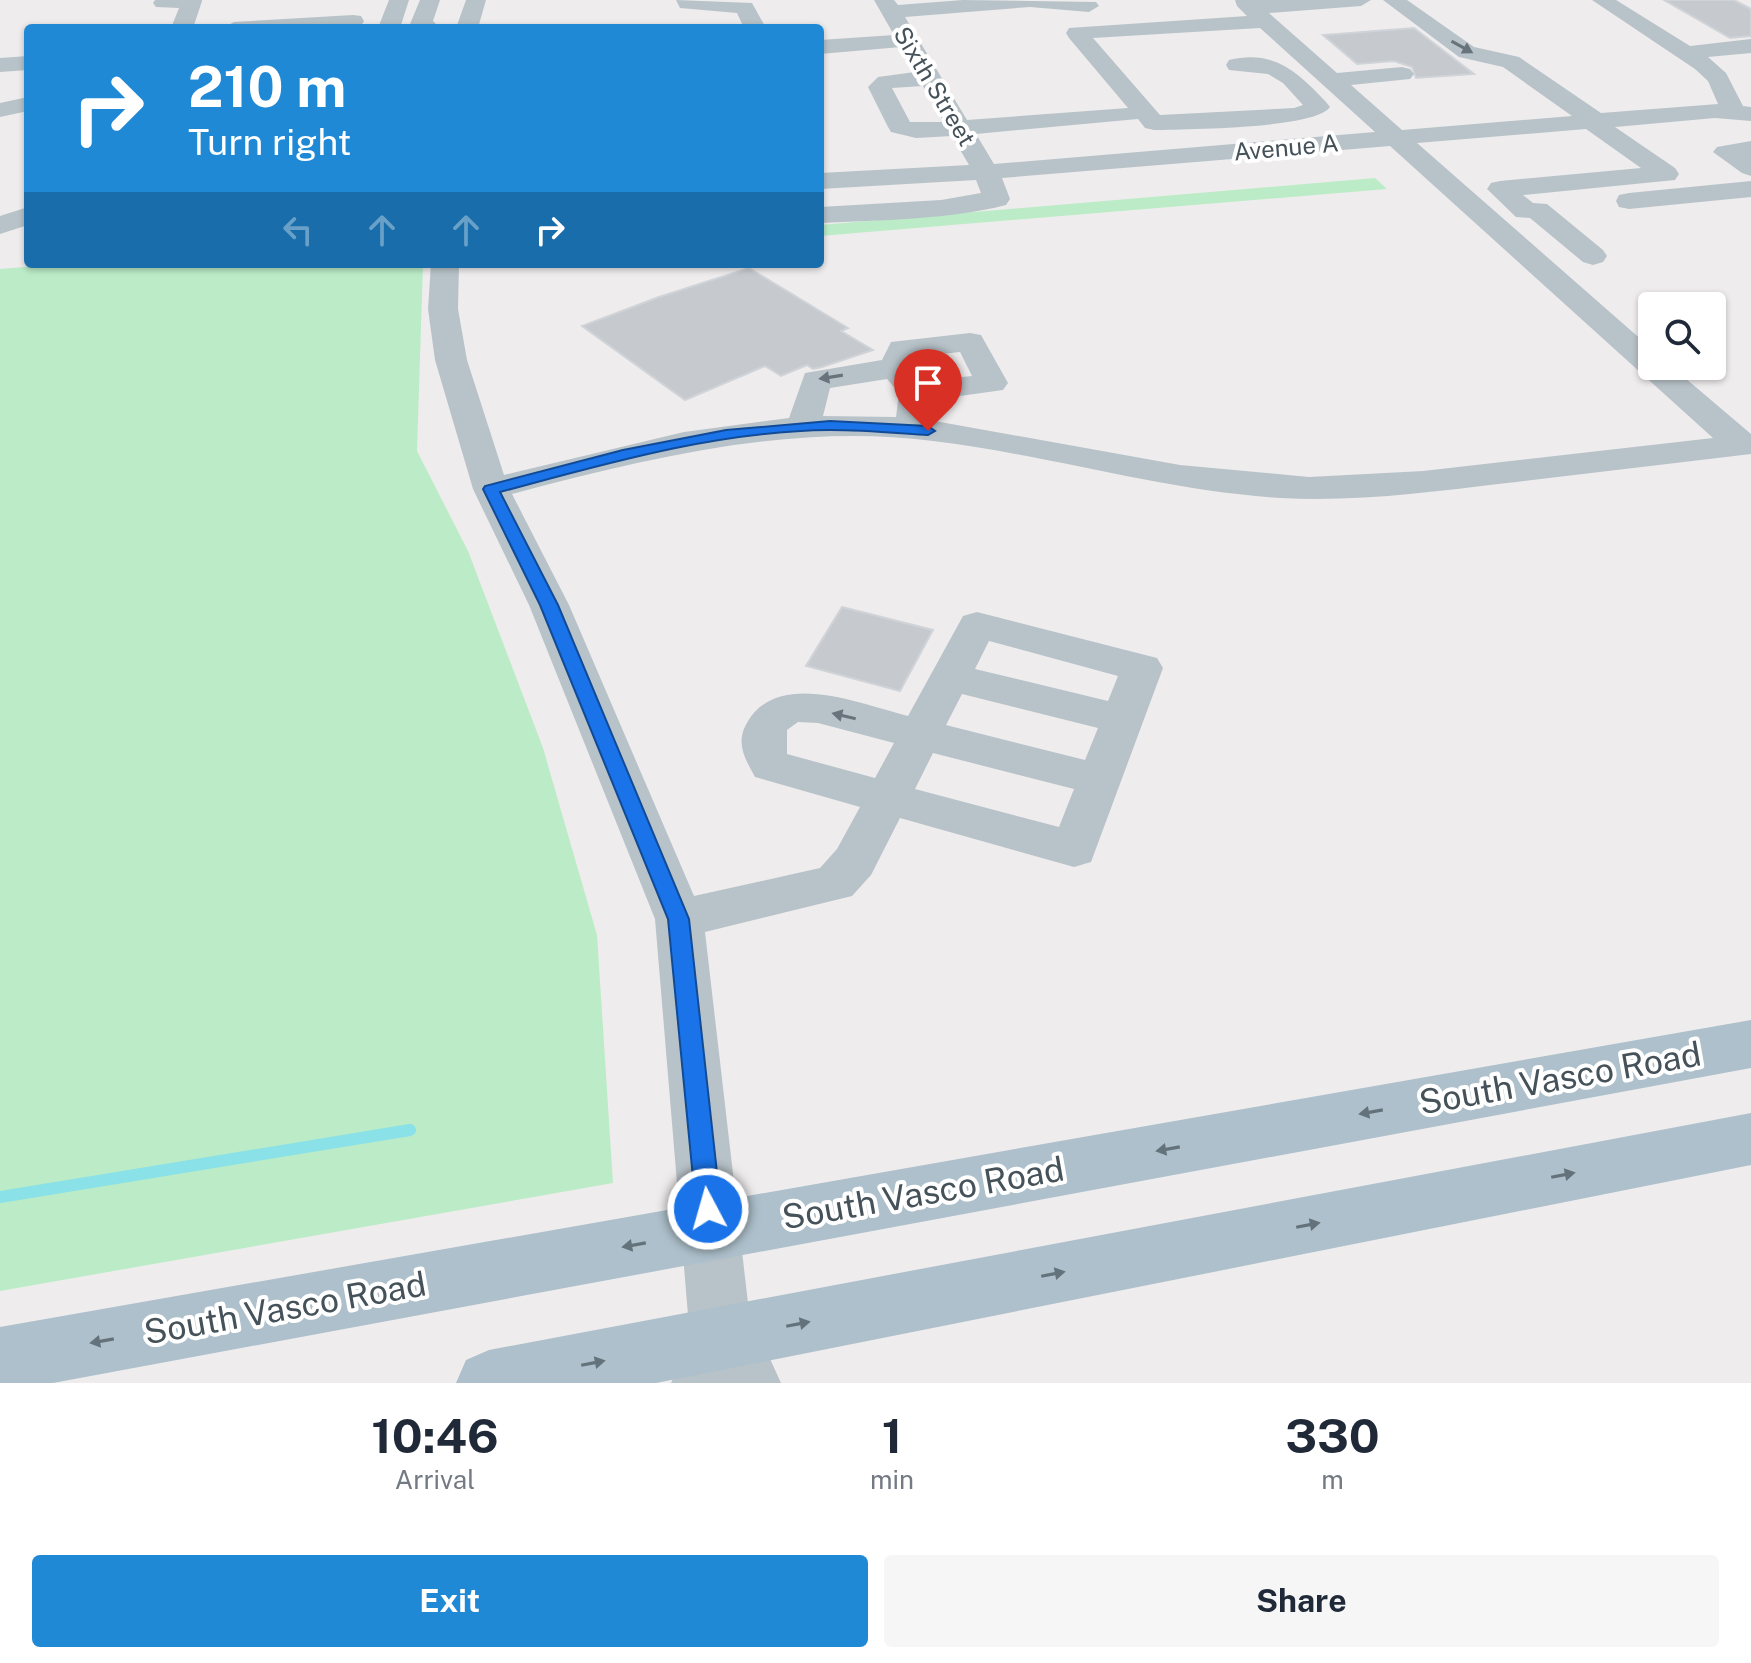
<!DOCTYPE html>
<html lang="en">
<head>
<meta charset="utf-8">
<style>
	:root { --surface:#fff; --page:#f6f6f7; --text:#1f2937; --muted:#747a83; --accent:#2089d5 }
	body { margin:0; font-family:"Public Sans",sans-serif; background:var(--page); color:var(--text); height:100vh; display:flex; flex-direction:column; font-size:30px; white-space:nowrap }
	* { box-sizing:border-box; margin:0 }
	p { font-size:26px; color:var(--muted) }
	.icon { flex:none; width:44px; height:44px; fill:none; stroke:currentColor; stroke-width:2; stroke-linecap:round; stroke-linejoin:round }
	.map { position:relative; height:1383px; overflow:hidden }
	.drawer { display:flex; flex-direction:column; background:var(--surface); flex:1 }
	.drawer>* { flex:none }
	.hud { position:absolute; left:24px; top:24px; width:800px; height:244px; border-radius:8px; box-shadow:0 2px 6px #0004; background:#2089d5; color:#fff; overflow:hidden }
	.buttons { position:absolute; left:1638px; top:292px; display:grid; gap:16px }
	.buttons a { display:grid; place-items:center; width:88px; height:88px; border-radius:8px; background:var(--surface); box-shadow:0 2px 6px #0004; font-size:40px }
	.pin { position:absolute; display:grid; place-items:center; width:68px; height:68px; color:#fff; margin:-82px -34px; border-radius:50% 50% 50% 0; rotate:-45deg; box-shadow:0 0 8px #0007 }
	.pin .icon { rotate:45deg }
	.me { position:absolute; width:88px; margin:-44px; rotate:354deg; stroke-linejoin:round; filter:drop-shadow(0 0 6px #0008) }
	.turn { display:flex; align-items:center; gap:28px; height:168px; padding:0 32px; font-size:36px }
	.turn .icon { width:104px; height:104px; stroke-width:2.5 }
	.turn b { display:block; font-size:56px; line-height:68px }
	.lanes { display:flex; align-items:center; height:76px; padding:0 32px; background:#0003; justify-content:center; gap:40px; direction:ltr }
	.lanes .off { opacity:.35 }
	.eta { display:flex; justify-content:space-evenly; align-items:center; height:136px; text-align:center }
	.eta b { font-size:48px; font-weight:700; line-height:56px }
	.action { display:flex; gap:16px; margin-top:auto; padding:16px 32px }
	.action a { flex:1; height:92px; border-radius:8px; background:var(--accent); color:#fff; font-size:32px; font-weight:700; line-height:92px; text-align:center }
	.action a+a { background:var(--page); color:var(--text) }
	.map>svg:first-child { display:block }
</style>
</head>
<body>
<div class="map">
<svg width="1751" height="1383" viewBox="0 0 1751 1383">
	<rect width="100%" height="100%" fill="#efeced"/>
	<path fill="#bbecc7" d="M1375 178 1387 189 820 236V225Z
		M59 264H423L417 451 468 551 543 748 597 935 613 1183 0 1291V269Z"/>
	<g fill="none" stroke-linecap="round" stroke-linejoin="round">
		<path stroke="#8ae1e7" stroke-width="12" d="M0 1197 410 1130"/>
	</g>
	<path fill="#c6cacf" stroke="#d0d4d8" stroke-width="2" d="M1664 0H1734L1751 9V36L1730 38Z
		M1414 28 1474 74 1416 78 1412 67 1394 61 1357 64 1323 35Z
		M749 268 848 328 841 331 873 350 822 367 813 369 807 365 781 376 765 366 685 400 582 326 659 297Z
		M842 607 933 630 900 691 806 666Z"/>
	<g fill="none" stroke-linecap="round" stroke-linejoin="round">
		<path fill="#b8c3c9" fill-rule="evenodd" d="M155 0H202V1L193 28H171L179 8 156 7 153 3Z
			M389 0H409L400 28H378Z
			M420 0H440L433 21 440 28H413L410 24Z
			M466 0H486L478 28H456Z
			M676 0 752 3 766 28H744L737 13 680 8Z
			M874 0H894L898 5 963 0 1096 2 1099 6 1089 12 1030 7 905 17 967 120 1128 108 1069 38 1066 33 1069 28 1247 16 1237 6 1235 0H1371L1361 6 1269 13 1337 73 1402 67 1410 69 1414 74 1410 79 1351 85 1402 130 1572 116 1503 67 1459 57 1383 0H1407L1474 47 1519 57 1601 113 1718 104 1708 81 1695 69 1592 0H1616L1690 46 1751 39V53L1708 57 1726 73 1743 106 1751 107V121L1715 118 1615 127 1675 168 1679 174 1675 180 1523 195 1533 203 1547 204 1603 250 1607 256 1603 262 1593 265 1583 262 1530 218 1516 217 1487 189 1491 183 1500 181 1641 168 1586 129 1417 143 1652 349V366H1671L1751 434V454C1670 464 1588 473 1507 483 1432 492 1357 502 1281 498 1163 491 1050 455 933 441 790 423 649 458 512 494L569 605 694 896 820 868 837 849 860 807 755 777C744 757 735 742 748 721 780 669 862 705 908 716L963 616 977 612 1157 658 1163 668 1091 862 1074 867 900 818 871 875 852 896 705 932 751 1329 771 1361 781 1383H671L690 1339 655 919 529 605 473 489 435 360 428 309 431 264H459L458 309 467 360 504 475 684 432 789 418 805 373 882 360 891 342 970 333 981 335 1008 383 1003 390 931 400 929 420 1180 465 1309 477 1423 471 1713 438 1390 146 1002 178 1010 199 1006 205C946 220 882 220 820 223V207L941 200 981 193 976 180 820 189V173L969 165 952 136 916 138 891 132 888 127 868 87 878 77 915 72 901 47 820 54V40L894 35ZM1260 28 1375 132 994 164 976 134 1138 119 1145 128 1154 130C1185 129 1315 129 1330 107L1326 102C1298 72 1274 49 1229 60L1226 65 1229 70 1268 74 1283 83 1303 105 1294 108 1160 115 1093 38ZM923 86 944 122H910L892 88ZM960 352 972 376 924 381 911 367 915 357ZM887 379 899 393 896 417 823 416 830 388ZM989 641 1118 676 1108 701 975 669ZM962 694 1098 728 1085 760 946 725ZM798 722 818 723 894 743 875 778 787 754V730ZM933 753 1074 789 1059 827 915 789Z
			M353 15 361 16 364 21 361 26 223 28 234 22Z
			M28 56V70L0 72V58Z
			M28 97V111L0 117V103Z
			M1751 141V176L1742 173 1713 152 1717 147Z
			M1751 181V197L1629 209 1619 207 1616 201 1619 195 1629 193Z
			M28 207V225L0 234V216Z"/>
		<path fill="#adc0cb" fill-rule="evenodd" d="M1751 1020V1068L53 1383H0V1327Z
			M1751 1113V1165L656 1383H456L466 1360 489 1350Z"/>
	</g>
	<defs><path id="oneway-solid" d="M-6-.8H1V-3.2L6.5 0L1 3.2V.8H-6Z" transform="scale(2)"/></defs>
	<g fill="#68747b">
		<use href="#oneway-solid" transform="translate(1462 47) rotate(29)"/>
		<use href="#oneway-solid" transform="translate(831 377) rotate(171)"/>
		<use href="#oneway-solid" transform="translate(844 716) rotate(-167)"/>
	</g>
	<g fill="#64737b">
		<use href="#oneway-solid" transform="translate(1371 1112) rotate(170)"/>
		<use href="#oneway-solid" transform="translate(1168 1149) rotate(170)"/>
		<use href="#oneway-solid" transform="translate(1563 1175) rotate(-11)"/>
		<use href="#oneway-solid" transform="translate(1308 1225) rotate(-11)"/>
		<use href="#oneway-solid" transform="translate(634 1245) rotate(170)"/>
		<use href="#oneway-solid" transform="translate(1053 1274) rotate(-11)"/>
		<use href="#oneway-solid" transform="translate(798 1324) rotate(-11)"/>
		<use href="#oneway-solid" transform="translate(102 1341) rotate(170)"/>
		<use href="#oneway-solid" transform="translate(593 1363) rotate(-11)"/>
	</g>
	<path fill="#1a73e8" stroke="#114b97" stroke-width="2" d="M830 421 928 426 935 431 928 435C896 433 863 430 830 430 718 431 608 463 500 492L558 605 689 919 721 1209 717 1217 708 1221 699 1217 696 1209 668 919 540 605 483 489 485 486 623 450 726 430Z"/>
	<g text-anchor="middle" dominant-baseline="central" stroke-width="8" stroke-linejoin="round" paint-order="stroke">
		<g font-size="24" fill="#455259" stroke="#fff">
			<text transform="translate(935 86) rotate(59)">Sixth Street</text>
			<text transform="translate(1286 147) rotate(-5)">Avenue A</text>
		</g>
		<g font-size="34" fill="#455259" stroke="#fff">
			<text transform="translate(1560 1078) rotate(-10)">South Vasco Road</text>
			<text transform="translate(923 1193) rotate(-10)">South Vasco Road</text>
			<text transform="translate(285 1308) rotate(-10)">South Vasco Road</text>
		</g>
	</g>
</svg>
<div class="buttons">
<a><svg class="icon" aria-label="search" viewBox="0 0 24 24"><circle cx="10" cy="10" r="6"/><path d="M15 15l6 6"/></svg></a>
</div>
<div class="pin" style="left:928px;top:431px;background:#d93025"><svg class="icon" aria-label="arrive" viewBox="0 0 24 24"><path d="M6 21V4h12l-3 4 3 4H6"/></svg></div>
<svg class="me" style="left:708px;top:1209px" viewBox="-20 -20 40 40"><circle r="17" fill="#1a73e8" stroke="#fff" stroke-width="3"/><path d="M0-11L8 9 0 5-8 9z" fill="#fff"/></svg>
<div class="hud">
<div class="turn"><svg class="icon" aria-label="right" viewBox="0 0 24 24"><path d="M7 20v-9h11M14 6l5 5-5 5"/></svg><div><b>210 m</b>Turn right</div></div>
<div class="lanes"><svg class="icon off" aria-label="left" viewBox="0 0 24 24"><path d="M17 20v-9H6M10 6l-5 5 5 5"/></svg><svg class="icon off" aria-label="ahead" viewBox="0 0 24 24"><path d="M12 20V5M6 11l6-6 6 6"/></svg><svg class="icon off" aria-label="ahead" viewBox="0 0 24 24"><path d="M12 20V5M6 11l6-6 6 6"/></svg><svg class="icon" aria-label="right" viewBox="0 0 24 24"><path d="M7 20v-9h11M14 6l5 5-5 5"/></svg></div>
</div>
</div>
<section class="drawer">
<div class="eta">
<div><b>10:46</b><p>Arrival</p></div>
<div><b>1</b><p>min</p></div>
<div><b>330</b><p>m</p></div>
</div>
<div class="action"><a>Exit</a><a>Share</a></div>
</section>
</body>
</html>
